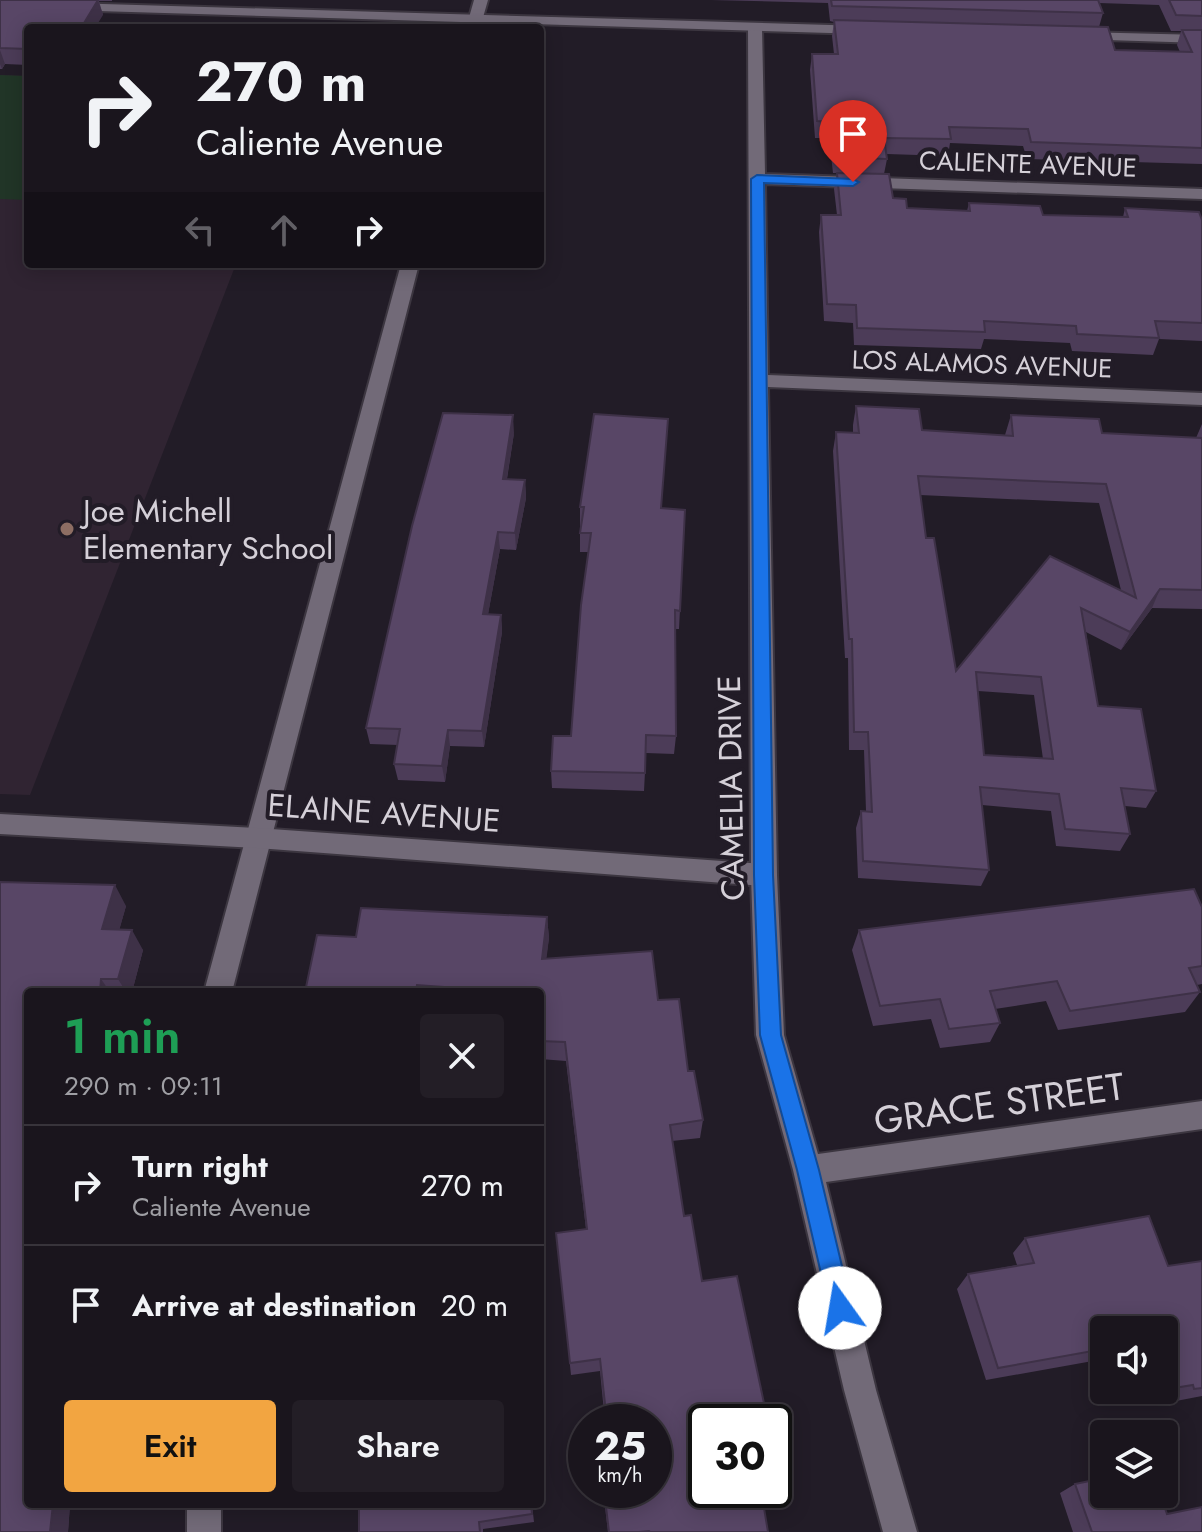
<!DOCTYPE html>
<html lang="en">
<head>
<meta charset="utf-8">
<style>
	:root { --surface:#1a151d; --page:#231e26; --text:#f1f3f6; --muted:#9f9fa4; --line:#38343b; --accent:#f2a541 }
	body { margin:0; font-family:Jost,sans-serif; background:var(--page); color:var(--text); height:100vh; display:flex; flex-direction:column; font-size:30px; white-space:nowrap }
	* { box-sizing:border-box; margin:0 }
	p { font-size:26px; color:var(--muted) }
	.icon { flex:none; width:44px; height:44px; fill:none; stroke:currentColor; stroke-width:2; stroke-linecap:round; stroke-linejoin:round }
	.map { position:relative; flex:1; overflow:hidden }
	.panel { position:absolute; left:24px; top:988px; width:520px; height:520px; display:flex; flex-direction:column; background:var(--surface); border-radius:8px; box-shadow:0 4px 20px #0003,0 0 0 2px var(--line) }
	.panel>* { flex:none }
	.hud { position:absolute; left:24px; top:24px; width:520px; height:244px; border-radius:8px; box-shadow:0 4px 20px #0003,0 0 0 2px var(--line); background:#1a151d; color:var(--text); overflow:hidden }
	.tools { position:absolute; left:1090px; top:1316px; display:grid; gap:16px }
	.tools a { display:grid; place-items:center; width:88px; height:88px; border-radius:8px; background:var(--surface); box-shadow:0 4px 20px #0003,0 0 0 2px var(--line); font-size:40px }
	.speed { position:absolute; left:568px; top:1404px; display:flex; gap:16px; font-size:40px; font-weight:700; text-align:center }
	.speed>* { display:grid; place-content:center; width:104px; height:104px; border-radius:50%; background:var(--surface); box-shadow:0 4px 20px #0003,0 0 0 2px var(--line); line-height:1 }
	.speed small { font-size:20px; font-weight:400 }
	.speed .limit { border:4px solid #111; border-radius:12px; background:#fff; color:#111 }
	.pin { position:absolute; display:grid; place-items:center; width:68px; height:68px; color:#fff; margin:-82px -34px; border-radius:50% 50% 50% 0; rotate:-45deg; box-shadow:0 0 8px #0007 }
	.pin .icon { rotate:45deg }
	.me { position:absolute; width:88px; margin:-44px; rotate:347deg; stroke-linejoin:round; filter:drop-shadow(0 0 6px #0008) }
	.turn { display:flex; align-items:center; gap:28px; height:168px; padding:0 40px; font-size:36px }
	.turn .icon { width:104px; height:104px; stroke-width:2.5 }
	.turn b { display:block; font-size:56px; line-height:68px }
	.lanes { display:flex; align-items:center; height:76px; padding:0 40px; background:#0003; justify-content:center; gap:40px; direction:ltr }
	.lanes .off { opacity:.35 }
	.round { display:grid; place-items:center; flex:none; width:84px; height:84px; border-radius:8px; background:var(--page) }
	.summary { display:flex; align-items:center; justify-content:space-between; height:136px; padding:0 40px }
	h1 { font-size:48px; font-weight:600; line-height:60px; color:#1e9e55 }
	.action { display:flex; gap:16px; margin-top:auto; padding:16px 40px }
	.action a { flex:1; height:92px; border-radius:8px; background:var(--accent); color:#111; font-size:32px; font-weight:600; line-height:92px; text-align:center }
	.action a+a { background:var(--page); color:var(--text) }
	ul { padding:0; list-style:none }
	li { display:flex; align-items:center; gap:24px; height:120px; padding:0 40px; border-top:2px solid var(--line) }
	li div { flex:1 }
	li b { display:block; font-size:30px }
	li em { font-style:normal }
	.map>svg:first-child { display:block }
</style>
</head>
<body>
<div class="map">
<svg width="1202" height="1532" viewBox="0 0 1202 1532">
	<rect width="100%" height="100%" fill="#221c27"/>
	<path fill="#302432" d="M0 75 28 76V264H236L30 795 0 794Z"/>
	<path fill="#213527" d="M0 75 28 76V200L0 199Z"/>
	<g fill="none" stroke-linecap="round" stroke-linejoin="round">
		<defs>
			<path id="minor" d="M474 0H488L480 28H466Z
				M755 23 762 27 765 174 1202 189V199L765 184 768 375 1202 393V405L768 387 777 875 784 1035 818 1154 1202 1101V1129L826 1182 876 1390 917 1532H883L844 1390 793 1170 756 1035 751 875 748 27Z
				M401 264H419L232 992H204Z
				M187 1504H221V1532H187Z"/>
			<path id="tertiary" d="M69 3 864 26 871 30 864 34 64 10 62 7Z
				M1080 32 1202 35V43L1075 39V33Z
				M0 814 257 828 764 864 773 867 777 875 773 883 764 886 257 848 0 834Z"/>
		</defs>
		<use href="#minor" stroke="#3c3640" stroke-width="4"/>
		<use href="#tertiary" stroke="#3c3640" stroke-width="4"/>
		<use href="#minor" fill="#726a78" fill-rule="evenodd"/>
		<use href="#tertiary" fill="#726a78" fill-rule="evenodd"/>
	</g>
	<path fill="#4c3c58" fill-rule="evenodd" d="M0 0H112V1H99L103 15 28 28V65L5 64 2 69H0Z
		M711 0H1202V164L1027 159 1023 146 950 143 948 156 887 154V159L884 174 893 198 907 208 967 211 969 203 1043 215 1123 217 1125 208 1202 220V341L1159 339 1153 355 1072 351 1070 343 984 339 981 349 854 345 853 323 824 321 819 232 821 215H837L834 189 837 173H833L829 138H815L810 70 812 54H834L832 36 834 22 830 21 828 3ZM1099 3 1159 5 1171 31H1181L1177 45 1180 52 1115 50 1099 27 1103 13Z
		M856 406 922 430 1005 435 1011 415 1102 433 1196 438 1202 424V609L1152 608 1121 650 1086 632 1098 706 1156 791 1146 808 1125 806 1130 834 1120 851 1056 846 1051 811 982 805 989 870 981 886 858 878 856 828 861 811H866L864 750H849L848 658H845L833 451 836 432 853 433V425ZM920 495 1099 503 1121 590 1050 556 956 671 926 538ZM978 691 1034 695 1043 759 984 755Z
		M514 433 507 479 525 480 526 498 516 550 500 549 488 614 501 615 502 632 484 747 450 746 445 782 398 780 394 764 398 745 370 744 366 728Z
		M580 507 685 510 679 629H675L676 736 674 754 646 753 644 791 552 788 551 771 571 736 589 552H580Z
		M0 882 126 906 119 930 143 950 132 992H28V1504H70L68 1532H0Z
		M1202 907V984L1197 985 1200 992 1185 1012 1058 1030 1046 1001 995 1009 1000 1023 990 1042 940 1048 931 1019 873 1026 852 950 859 930Z
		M547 917 549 938 546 958 658 1000 688 1071 703 1120 700 1138 672 1141 706 1422 768 1532H608L603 1490H654V1422H605L600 1371 571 1375 556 1233 586 1229 566 1061 540 1059V992H305L356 937Z
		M1025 1238 1168 1266 1202 1261V1396L1176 1401 1175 1397 1139 1403 1134 1390H1164V1330H1104V1359L986 1380 957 1289 968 1274 1017 1265 1013 1253Z
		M1075 1484 1167 1514 1202 1532H1073L1060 1493Z
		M359 1504H532L534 1522 483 1529V1532H359Z"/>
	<path fill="#3e3147" d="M98 0 103 15 95 28H81Z
		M0 50 5 64 2 69 0 64Z
		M513 415 514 433 504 496 503 479Z
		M525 480 526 498 516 550 515 533Z
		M498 532 500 549 485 631 483 614Z
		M1160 589 1152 608 1121 650 1130 632Z
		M501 615 502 632 484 747 482 731Z
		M448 730 450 746 445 782 442 766Z
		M115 885 126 906 114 949 102 929Z
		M547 917 549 938 544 979 542 959Z
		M132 930 143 950 132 992H126L118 979Z
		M101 979 110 992H100Z
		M53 1504H70L68 1532H50Z"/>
	<path fill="#584666" stroke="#3e3147" stroke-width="2" fill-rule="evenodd" d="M0 0H98L81 28H28V49L0 48Z
		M831 0H1098L1103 13 832 6Z
		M1169 0H1202V16L1176 15Z
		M834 20 1108 27 1115 50 1192 52 1182 30H1202V148L1031 142 1028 129 949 127 951 139 884 138 887 159 836 157 831 122 817 121 812 54H838Z
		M837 173 889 174 893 198 906 199 907 208 970 211 969 203 1040 206 1043 215 1128 217 1125 208 1199 212 1202 220V323L1155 321 1159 338 1077 334 1076 326 984 321 985 332 857 328 856 305 827 304 821 215H841Z
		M856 406 919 409 922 430 1013 436 1011 415 1099 419 1102 433 1202 438V590L1160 589 1130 632 1081 608 1098 706 1141 709 1156 791 1121 788 1130 834 1065 829 1059 794 980 787 989 870 863 861 861 811 872 812 868 732H854L852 639H849L836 432 859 433ZM918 476 1106 484 1136 598 1050 556 956 671 934 538H926ZM976 672 1041 677 1053 759 984 755Z
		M443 413 513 415 503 479 525 480 515 533 498 532 483 614 501 615 482 731 448 730 442 766 394 764 400 729 366 728 412 526Z
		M594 414 668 419 661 508 685 510 680 611 675 610 676 736 646 735 645 773 551 771 553 736H571L581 605 591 533H580L584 507H580Z
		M0 882 115 885 102 929 132 930 118 979H101L100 992H28V1504H53L50 1532H0Z
		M1194 889 1202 907V966L1189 968 1200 992 1070 1011 1057 981 990 991 1000 1023 949 1029 940 999 880 1006 859 930Z
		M361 908 547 917 542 959 652 951 658 1000 679 999 688 1071H694L703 1120 670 1125 684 1216 691 1215 702 1281 737 1276 768 1422H706V1490H761L768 1532H650L649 1531 639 1532H609L604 1490H654V1422H607L600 1359 570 1363 556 1233 587 1229 565 1042 540 1041V992H485V990L417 985 416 992H305L317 935 356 937Z
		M1149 1216 1168 1266 1202 1261V1388L1194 1389 1193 1385 1156 1391 1155 1390H1164V1330H1104V1349L998 1368 968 1274 1034 1263 1025 1238Z
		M1104 1478V1494H1160L1167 1514 1202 1507V1532H1092L1075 1484Z
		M359 1504H531L532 1514 479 1522 480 1532H359Z"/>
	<path fill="#1a73e8" stroke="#114b97" stroke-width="2" d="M757 175 853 179 859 182 853 186 764 183 773 875 781 1035 819 1170 852 1308 849 1316 840 1319 832 1316 829 1308 797 1170 760 1035 754 875 751 179Z"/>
	<circle fill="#8d6e63" stroke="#221c27" stroke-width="3" cx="67" cy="529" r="8"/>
	<g text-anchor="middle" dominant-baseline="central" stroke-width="8" stroke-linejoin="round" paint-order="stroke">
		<g font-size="26" fill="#d5d0d8" stroke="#221c27">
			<text transform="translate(1028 164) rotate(2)">CALIENTE AVENUE</text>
			<text transform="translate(982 364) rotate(2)">LOS ALAMOS AVENUE</text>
		</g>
		<g font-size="32" fill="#d5d0d8" stroke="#221c27" text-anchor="start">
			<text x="83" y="511">Joe Michell<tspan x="83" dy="37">Elementary School</tspan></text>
		</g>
		<g font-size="32" fill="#d5d0d8" stroke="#221c27">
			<text transform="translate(731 788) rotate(-91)">CAMELIA DRIVE</text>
			<text transform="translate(384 813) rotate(4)">ELAINE AVENUE</text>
		</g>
		<g font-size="38" fill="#d5d0d8" stroke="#221c27">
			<text transform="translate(999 1103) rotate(-8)">GRACE STREET</text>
		</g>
	</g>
</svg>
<div class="tools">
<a><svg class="icon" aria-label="sound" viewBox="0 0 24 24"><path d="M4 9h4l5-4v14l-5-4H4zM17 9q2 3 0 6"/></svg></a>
<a><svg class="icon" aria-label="layers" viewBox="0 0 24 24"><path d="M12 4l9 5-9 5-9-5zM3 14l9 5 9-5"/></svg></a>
</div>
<div class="speed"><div>25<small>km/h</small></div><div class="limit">30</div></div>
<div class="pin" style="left:853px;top:182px;background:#d93025"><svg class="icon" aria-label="arrive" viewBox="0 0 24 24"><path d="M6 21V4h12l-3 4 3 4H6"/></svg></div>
<svg class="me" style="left:840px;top:1308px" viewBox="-20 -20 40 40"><circle r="19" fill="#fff"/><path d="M0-13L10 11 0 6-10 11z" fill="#1a73e8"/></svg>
<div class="hud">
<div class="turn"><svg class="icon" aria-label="right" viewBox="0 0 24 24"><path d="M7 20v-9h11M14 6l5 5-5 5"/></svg><div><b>270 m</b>Caliente Avenue</div></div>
<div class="lanes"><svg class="icon off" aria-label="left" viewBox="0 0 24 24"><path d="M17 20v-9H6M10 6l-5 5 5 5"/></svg><svg class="icon off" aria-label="ahead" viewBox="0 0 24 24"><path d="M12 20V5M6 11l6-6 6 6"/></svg><svg class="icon" aria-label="right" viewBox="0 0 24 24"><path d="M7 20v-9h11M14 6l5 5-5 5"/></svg></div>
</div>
<section class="panel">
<div class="summary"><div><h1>1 min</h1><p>290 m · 09:11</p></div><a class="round"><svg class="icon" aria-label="close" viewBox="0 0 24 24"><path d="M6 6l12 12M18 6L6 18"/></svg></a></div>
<ul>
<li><svg class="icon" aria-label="right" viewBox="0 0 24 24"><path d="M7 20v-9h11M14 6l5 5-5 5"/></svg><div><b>Turn right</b><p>Caliente Avenue</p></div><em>270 m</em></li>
<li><svg class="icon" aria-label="arrive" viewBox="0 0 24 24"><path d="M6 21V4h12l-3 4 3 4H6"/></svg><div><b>Arrive at destination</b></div><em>20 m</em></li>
</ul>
<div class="action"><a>Exit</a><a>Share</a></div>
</section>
</div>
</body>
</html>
